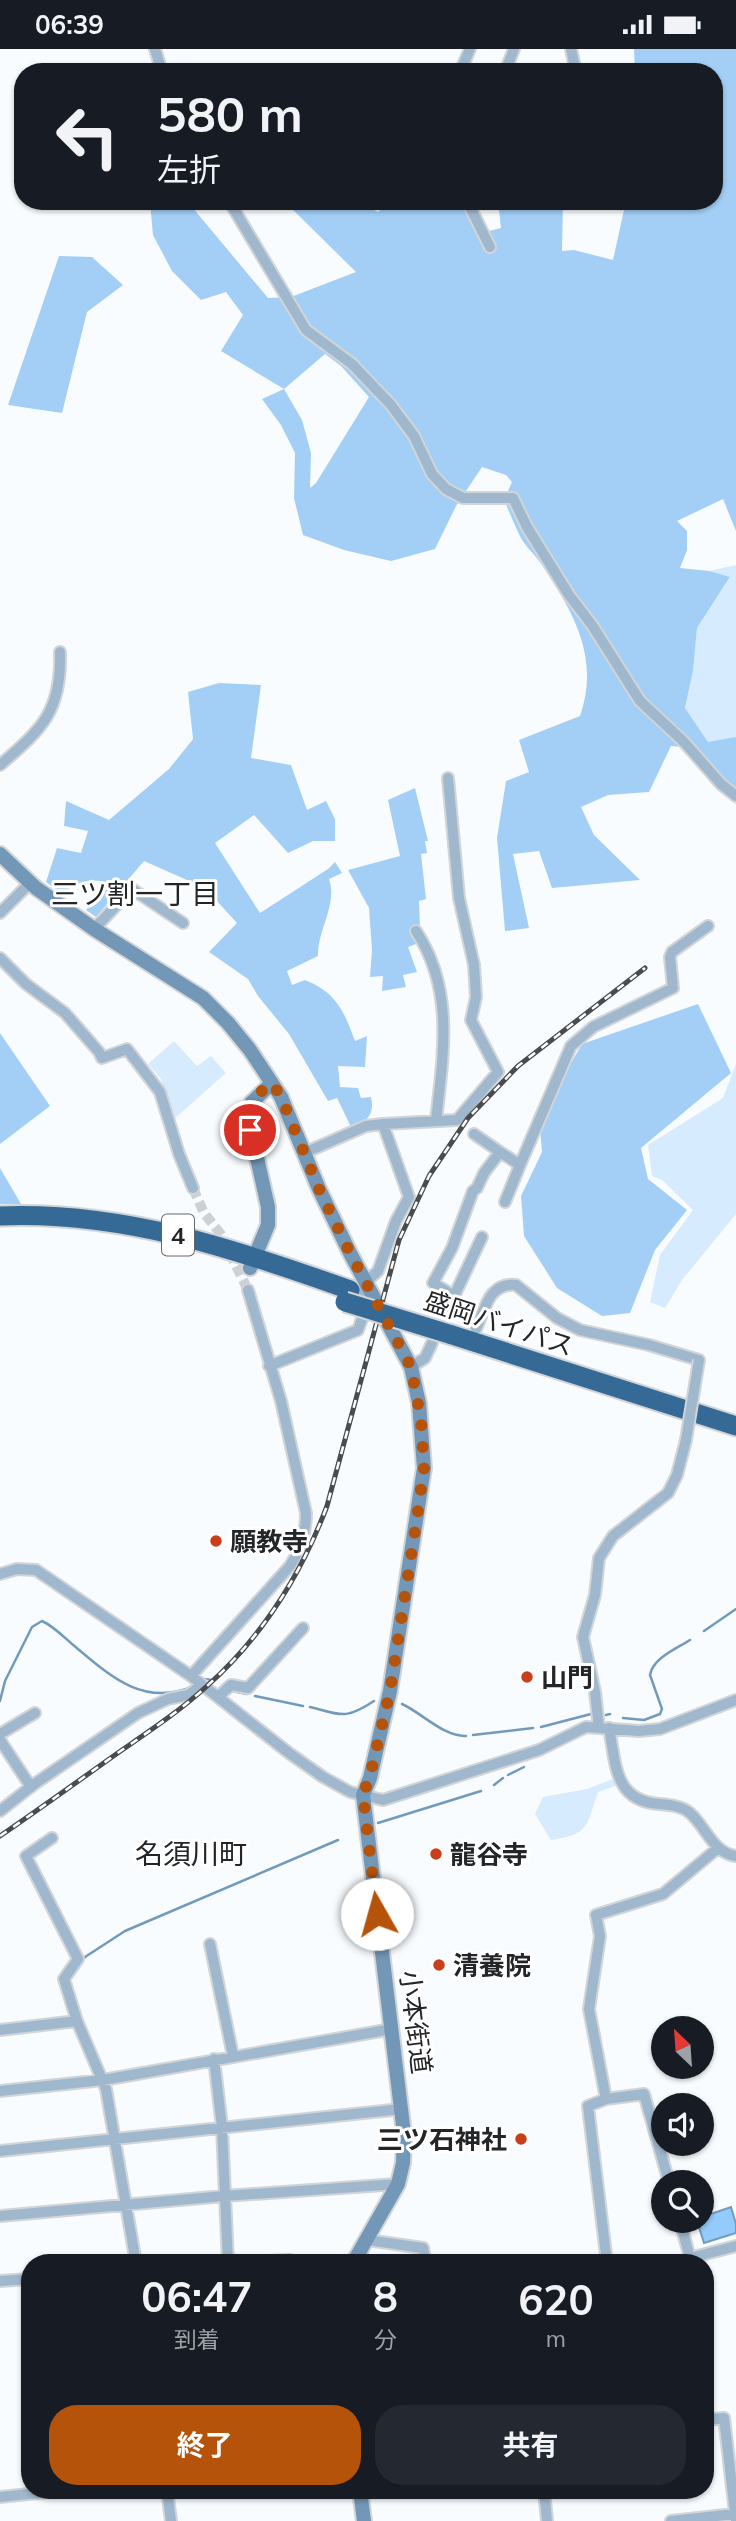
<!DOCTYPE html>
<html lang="ja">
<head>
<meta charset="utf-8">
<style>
	:root { --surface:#171b24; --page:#242831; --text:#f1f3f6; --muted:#9ea1a6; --accent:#b45309 }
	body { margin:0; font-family:Mulish,"Noto Sans JP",sans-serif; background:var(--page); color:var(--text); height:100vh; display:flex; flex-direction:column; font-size:26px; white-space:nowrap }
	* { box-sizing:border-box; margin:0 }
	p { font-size:23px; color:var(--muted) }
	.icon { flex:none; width:38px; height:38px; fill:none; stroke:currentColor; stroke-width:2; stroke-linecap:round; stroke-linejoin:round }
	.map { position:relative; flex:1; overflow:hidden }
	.sheet { position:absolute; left:21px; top:2205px; width:693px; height:245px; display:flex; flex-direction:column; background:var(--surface); border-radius:28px; box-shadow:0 2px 5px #0004 }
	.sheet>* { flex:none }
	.banner { position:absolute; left:14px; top:14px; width:709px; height:147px; border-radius:28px; box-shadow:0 2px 5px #0004; background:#171b24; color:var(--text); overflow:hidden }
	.needle { width:46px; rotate:335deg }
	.buttons { position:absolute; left:651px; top:1967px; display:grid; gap:14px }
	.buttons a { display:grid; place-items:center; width:63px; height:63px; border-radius:50%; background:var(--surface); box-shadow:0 2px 5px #0004; font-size:35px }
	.pin { position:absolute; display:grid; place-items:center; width:60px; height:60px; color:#fff; margin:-30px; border:4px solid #fff; border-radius:50%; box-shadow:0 2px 7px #0007 }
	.me { position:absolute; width:77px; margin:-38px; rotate:353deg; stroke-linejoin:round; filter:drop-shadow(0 0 5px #0008) }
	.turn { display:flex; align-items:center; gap:24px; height:147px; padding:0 28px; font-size:32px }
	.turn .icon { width:91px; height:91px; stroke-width:2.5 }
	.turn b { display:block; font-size:49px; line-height:60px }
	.eta { display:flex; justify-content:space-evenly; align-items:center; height:119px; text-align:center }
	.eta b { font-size:42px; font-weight:700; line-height:49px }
	.button { display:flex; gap:14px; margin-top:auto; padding:14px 28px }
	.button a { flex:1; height:80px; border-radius:28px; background:var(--accent); color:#fff; font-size:28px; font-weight:700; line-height:80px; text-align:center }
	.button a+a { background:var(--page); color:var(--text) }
	.status { display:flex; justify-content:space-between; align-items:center; height:49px; padding:0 35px; background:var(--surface); direction:ltr }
	.status svg { height:19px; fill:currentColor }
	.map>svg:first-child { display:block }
</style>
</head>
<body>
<div class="status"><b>06:39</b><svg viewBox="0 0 49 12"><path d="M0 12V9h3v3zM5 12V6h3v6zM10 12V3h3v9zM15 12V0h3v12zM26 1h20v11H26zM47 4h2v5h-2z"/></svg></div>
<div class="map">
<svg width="736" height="2472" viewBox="0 0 736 2472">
	<rect width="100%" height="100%" fill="#f9fcff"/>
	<path fill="#d6ebfd" d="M736 516V689L708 693 685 660 693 622 697 579 730 529 709 522Z
		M174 992 197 1017 211 1007 226 1024 173 1071 161 1030 148 1015Z
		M736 1015V1165L682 1231 665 1259 650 1253 660 1206 693 1161 662 1131 652 1127 648 1096 723 1049Z
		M616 1729 618 1736 598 1743C586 1778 590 1785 551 1791L535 1765 543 1748 587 1740Z"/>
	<path fill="#a3cff6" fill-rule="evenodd" d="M634 0H736V482L723 450 677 472 687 482V501L680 519 709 522 730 528 697 579 693 622 685 659 708 693 736 688V755L725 746 683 698 671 697 649 743 608 746 581 758 594 786 640 831 552 839 539 802 513 805 529 879 505 882 497 789 506 732 529 723 519 691 580 667C600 609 574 564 542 516 536 507 528 500 522 491 515 478 510 464 504 451L512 433 506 426 482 418 456 457 435 500 391 512 344 501 303 486 294 449 295 404 281 376 262 350 284 340 221 302 243 266 226 243 201 251 172 222 153 186 150 153 187 152 268 249 291 248 356 223 284 152H357L378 163 390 152H457L466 161 486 202 495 196 489 182 501 179 498 152H563L562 202 574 201 613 211 626 152H714V23H635ZM325 305 341 317 369 348 316 434 310 439 311 404 302 371 284 340Z
		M59 207 92 208 123 236 87 263 62 364 8 356Z
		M219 634 261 636 251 709 291 716 307 761 326 752 335 770V792H313L288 804 254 766 215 794 260 864 328 820 335 813 342 824 329 830C338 856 317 881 318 907L287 922 292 936 305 931C336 943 344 962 355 992L367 987 365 1018 338 1017 340 1038 358 1039 361 1049 371 1048C375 1066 367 1072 352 1080L337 1049 328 1052 289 985 258 947 248 930 209 903 237 874 205 839 144 812 96 868 86 861 110 835C90 827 79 834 61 844L46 833 57 799 81 804 88 782 64 777 66 752 109 771 169 720 193 690 188 643Z
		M415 739 428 792H425L427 804 421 805 426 850 419 852 420 878 410 881 419 894 408 898 417 923 403 926 406 938 382 942 383 927 370 928 372 901 369 859 348 821 400 807 388 751Z
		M698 955 731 1024 641 1099 648 1130 687 1161 655 1201 630 1264 602 1267 557 1239 524 1187 521 1147 542 1103 540 1079 564 1026 582 995Z
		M0 984 50 1057 0 1095Z
		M0 1119 21 1155H0Z"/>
	<path fill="#93ccfc" stroke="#719abc" stroke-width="2" d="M731 2158 736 2175V2184L704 2194 697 2172H702V2168Z"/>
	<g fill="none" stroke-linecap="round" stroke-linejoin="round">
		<path stroke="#719abc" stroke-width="2.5" d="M704 1582 736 1560
			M204 1630 212 1631
			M232 1642 247 1645
			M255 1647 303 1657
			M0 1652 5 1632 32 1578 42 1572C53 1577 63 1587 72 1595 108 1625 141 1658 192 1638
			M402 1655C422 1664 444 1688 466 1687
			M310 1658C342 1666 345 1671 374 1652
			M606 1666 610 1665
			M623 1669 644 1671 660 1665 662 1660 650 1626C653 1609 676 1600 690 1591
			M541 1678 591 1665
			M473 1686 533 1679
			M508 1726 524 1718
			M494 1736 503 1729
			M378 1774 481 1742
			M69 1932 85 1908 125 1882 338 1791"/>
		<path stroke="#ced1d4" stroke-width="10" stroke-dasharray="10 5" stroke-linecap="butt" d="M193 1139 204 1164 220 1184 248 1241"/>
		<defs>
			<path id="street" d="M155 0 162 23
				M571 0 576 23
				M460 23 470 0
				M505 23 514 0
				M229 152 306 281 352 315 391 356 414 387 432 425 446 440 463 449H513L527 478 569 546 592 576 640 652 684 693 721 735 736 747
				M465 152 469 156 490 198
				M0 716C42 680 62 662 60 603
				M0 864 30 834
				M94 880 132 840 183 874
				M416 882C455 941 443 1006 436 1072
				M0 909 26 935 65 964 99 1003 102 1009 127 1000 160 1043 179 1105 193 1139
				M500 1103 520 1116 505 1153
				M304 1104 366 1077 383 1075
				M520 1116 571 997 593 978 673 939 670 908 672 903 708 877
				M454 1247 433 1234 452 1199 473 1142 477 1139 484 1124 500 1103 474 1085
				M447 1262 482 1188
				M476 1280C485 1260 489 1233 516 1236L557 1269 580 1281 649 1296 699 1311
				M269 1317 358 1281 364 1264 363 1243 367 1232 378 1222 396 1172 409 1148 383 1075 457 1071 498 1023 471 971 476 948 474 916 459 849 448 729
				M411 1318 425 1309 432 1294
				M0 1525 17 1520 36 1521 191 1627 289 1704 323 1728 350 1743 383 1751 539 1701 586 1678 639 1682 660 1680 736 1651
				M191 1627 290 1517C301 1500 306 1484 306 1464L281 1352 248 1241
				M218 1648 231 1636 248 1639 303 1579
				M599 1679 595 1643 583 1588 595 1546 599 1509 613 1487 668 1444 677 1426 686 1391
				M609 1679C616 1715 614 1752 659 1755 670 1756 682 1757 690 1764 706 1778 713 1804 736 1807
				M0 1685 35 1664
				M0 1691 31 1738
				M0 1762 33 1736 138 1664 168 1650 188 1646 202 1636
				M52 1789 26 1807 78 1910 64 1930 77 1972 106 2040 136 2214
				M210 1895 233 2007
				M0 1981 77 1972
				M214 2010 222 2078 228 2214
				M0 2042 103 2031 392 1980
				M606 2050 589 1960 600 1887 596 1866 663 1845 718 1799
				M0 2102 402 2060
				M0 2167 224 2147 398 2135
				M680 2172 690 2209 736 2197
				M367 2191 423 2199 426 2214
				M227 2214 290 2211
				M607 2214 588 2057 606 2050 644 2045 669 2133
				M0 2232 30 2230
				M705 2371 724 2369 736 2472
				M167 2441 171 2472
				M544 2441 547 2472
				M0 2448 67 2441
				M671 2472 735 2465"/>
			<path id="secondary" d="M0 805 36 839 94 880 203 949 228 974 250 1001 281 1048 319 1140 350 1204 411 1318 419 1354 424 1419 390 1642 370 1729 363 1746 404 2085 403 2114 398 2135 353 2214
				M250 1219 268 1176V1158L247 1064 252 1053 272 1034
				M360 2441 364 2472"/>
			<path id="highway" d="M0 1167C122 1162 236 1200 350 1241
				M449 1285 736 1377"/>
		</defs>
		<use href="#street" stroke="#d2d5d8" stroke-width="14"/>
		<use href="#secondary" stroke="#d2d5d8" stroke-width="18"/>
		<use href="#highway" stroke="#d2d5d8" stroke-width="23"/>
		<use href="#street" stroke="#a0b8ce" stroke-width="10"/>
		<use href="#secondary" stroke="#7397b6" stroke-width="14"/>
		<use href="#highway" stroke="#346a95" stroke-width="19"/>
		<defs>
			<path id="rail" d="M0 1787C41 1759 81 1730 122 1701 151 1681 181 1661 207 1637 262 1588 301 1526 327 1457L399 1191 429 1127 468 1069 518 1017 645 919"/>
		</defs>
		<use href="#rail" stroke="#494b4d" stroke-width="5"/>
		<use href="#rail" stroke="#fff" stroke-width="2.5" stroke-dasharray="8" stroke-linecap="butt"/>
		<defs>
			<path id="street-bridge" d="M686 1391 699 1311"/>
			<path id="highway-bridge" d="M345 1253 449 1285"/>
		</defs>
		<use href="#street-bridge" stroke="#d2d5d8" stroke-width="14" stroke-linecap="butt"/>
		<use href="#highway-bridge" stroke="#d2d5d8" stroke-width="23" stroke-linecap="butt"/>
		<use href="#street-bridge" stroke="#a0b8ce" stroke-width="10"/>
		<use href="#highway-bridge" stroke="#346a95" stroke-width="19"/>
	</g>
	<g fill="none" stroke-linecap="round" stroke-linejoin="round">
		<path stroke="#b45309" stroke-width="12" stroke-dasharray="0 21.6" d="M250 1081C246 1056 252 1049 272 1034L281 1048 319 1140 350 1204 411 1318 421 1371 424 1419 416 1475 390 1642 370 1727 363 1746 377 1865"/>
	</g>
	<g fill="#c93f1c" stroke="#fff" stroke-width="2.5">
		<circle cx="216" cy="1492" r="7"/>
		<circle cx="527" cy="1628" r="7"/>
		<circle cx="436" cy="1805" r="7"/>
		<circle cx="439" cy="1916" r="7"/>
		<circle cx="521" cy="2090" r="7"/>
	</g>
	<g text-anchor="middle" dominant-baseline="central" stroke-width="6" stroke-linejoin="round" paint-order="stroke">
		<rect fill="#fff" stroke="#656668" stroke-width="2" x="162" y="1165.5" width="32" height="41" rx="5"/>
		<g font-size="24" font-weight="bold" fill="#232527">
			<text x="178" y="1186">4</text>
		</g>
		<g font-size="26" fill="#232527" stroke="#fff">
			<text transform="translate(499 1274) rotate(18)">盛岡バイパス</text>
			<text transform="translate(416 1973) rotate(83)">小本街道</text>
		</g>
		<g font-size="26" font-weight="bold" fill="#232527" stroke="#fff" text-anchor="start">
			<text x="230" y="1492">願教寺</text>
			<text x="541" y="1628">山門</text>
			<text x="450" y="1805">龍谷寺</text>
			<text x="453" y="1916">清養院</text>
			<text x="507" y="2090" text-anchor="end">三ツ石神社</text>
		</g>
		<g font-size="28" fill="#232527" stroke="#fff">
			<text x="135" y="844">三ツ割一丁目</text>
			<text x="191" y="1804">名須川町</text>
		</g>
	</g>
</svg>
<div class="buttons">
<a><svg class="needle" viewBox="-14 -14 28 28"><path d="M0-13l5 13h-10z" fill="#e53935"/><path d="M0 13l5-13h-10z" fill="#9ea1a6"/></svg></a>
<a><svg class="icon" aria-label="sound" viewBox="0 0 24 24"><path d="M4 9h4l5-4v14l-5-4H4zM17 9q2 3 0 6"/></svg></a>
<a><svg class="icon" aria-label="search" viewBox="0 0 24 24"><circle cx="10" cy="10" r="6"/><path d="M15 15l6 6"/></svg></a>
</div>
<div class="pin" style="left:250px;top:1081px;background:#d93025"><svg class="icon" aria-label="arrive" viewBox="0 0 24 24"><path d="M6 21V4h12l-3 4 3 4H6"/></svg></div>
<svg class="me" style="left:377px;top:1865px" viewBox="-20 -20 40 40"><circle r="19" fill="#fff"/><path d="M0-13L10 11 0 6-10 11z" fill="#b45309"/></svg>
<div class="banner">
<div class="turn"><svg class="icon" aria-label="left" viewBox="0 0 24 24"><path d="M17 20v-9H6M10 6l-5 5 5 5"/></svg><div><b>580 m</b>左折</div></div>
</div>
<section class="sheet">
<div class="eta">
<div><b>06:47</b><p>到着</p></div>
<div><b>8</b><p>分</p></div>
<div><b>620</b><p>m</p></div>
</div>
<div class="button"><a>終了</a><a>共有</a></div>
</section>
</div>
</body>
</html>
